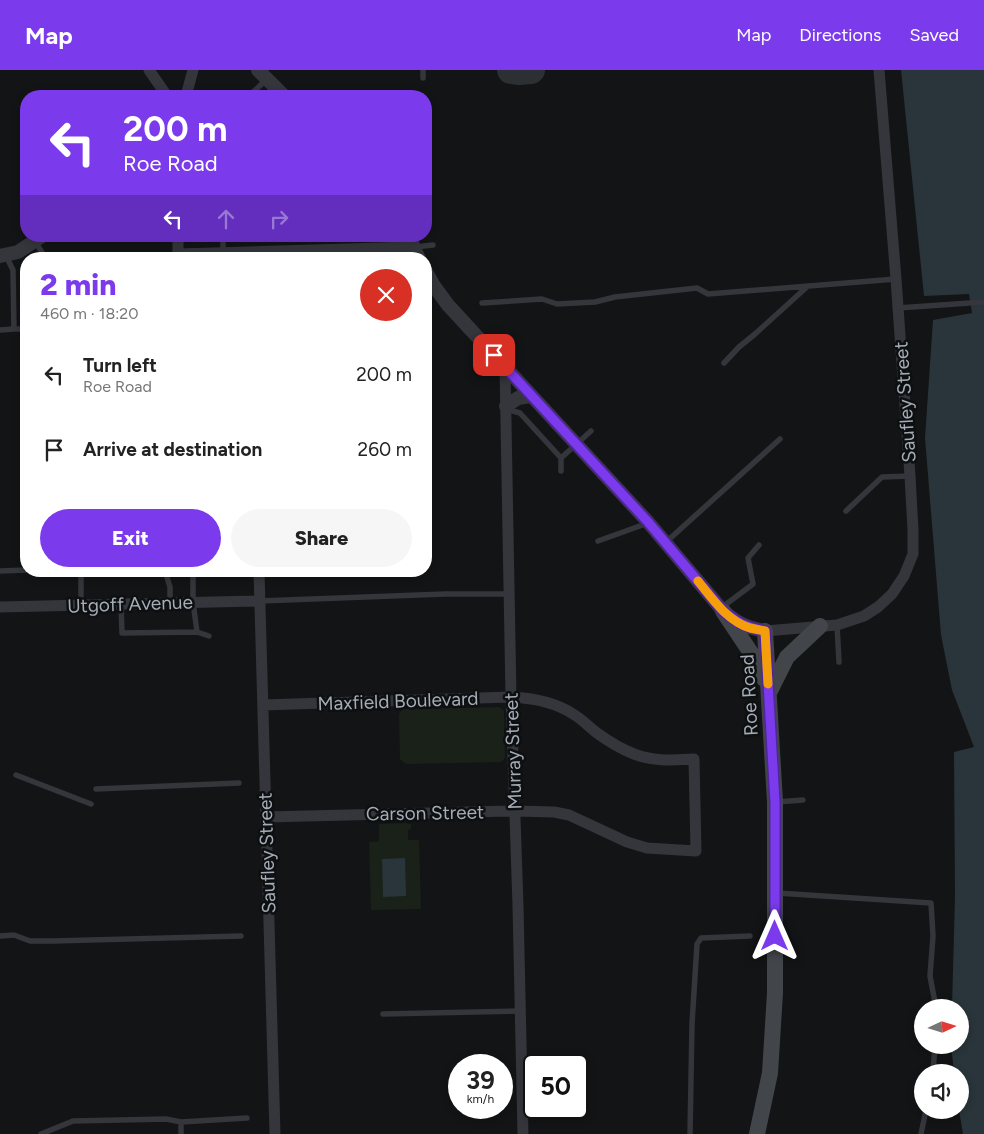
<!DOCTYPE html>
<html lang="en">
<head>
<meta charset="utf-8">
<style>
	:root { --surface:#fff; --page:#f6f6f6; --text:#222; --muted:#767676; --accent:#7c3aed }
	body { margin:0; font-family:Figtree,sans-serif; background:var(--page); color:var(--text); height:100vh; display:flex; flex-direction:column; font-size:19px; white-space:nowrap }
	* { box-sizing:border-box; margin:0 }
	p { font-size:16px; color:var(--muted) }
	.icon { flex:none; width:28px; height:28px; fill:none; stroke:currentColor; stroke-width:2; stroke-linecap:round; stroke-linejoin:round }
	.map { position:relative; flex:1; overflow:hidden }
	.panel { position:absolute; left:20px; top:182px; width:412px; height:325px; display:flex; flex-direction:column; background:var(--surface); border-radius:20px; box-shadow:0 2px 8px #0003 }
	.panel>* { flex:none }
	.banner { position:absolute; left:20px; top:20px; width:412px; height:152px; border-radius:20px; box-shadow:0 2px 8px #0003; background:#7c3aed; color:#fff; overflow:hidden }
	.needle { width:32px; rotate:86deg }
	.fabs { position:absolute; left:914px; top:929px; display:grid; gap:10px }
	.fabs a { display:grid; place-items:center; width:55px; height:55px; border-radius:50%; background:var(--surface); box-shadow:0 2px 8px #0003; font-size:25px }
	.speed { position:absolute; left:448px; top:984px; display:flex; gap:10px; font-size:25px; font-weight:700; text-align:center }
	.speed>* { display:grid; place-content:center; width:65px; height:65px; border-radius:50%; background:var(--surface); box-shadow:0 2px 8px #0003; line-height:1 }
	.speed small { font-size:12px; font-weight:400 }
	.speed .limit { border:2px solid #111; border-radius:8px; background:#fff; color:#111 }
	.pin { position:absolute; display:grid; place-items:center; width:42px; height:42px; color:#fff; margin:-21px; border-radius:10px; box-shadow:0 2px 8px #0006 }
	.me { position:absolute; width:55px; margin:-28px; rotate:0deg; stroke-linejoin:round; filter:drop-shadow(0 0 4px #0008) }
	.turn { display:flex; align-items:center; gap:18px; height:105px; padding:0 20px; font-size:22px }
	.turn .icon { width:65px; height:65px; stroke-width:2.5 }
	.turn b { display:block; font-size:35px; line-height:42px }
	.lanes { display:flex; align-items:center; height:48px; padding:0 20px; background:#0003; justify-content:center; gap:25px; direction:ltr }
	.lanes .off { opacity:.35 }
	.round { display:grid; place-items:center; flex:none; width:52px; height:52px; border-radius:26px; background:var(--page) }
	.headline { display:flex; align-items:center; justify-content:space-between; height:85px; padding:0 20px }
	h1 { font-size:30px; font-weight:800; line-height:38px; color:var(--accent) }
	.button { display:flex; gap:10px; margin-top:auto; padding:10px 20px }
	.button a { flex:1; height:58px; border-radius:30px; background:var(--accent); color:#fff; font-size:20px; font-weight:800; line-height:58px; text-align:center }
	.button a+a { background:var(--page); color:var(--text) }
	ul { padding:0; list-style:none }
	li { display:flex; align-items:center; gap:15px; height:75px; padding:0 20px }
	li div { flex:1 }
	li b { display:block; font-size:19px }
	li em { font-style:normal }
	header { display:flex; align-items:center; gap:30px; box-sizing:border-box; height:70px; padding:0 25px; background:var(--accent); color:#fff }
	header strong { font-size:24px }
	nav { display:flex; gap:28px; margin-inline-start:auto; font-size:18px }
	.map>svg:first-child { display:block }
</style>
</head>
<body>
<header>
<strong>Map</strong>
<nav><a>Map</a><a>Directions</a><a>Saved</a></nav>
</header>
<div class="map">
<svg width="984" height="1064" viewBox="0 0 984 1064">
	<rect width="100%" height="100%" fill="#131416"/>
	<path fill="#192119" d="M499 637 504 641 505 688 501 692 406 694 400 689 399 644 403 639Z
		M407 753V754H411V759L408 760V770H419L421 839 371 840 369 772 379 771V754Z"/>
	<path fill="#29353a" d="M901 0H984V1064H963L959 1040 960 1002H954L951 975H960V938L952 937 955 826 954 682 974 677 952 620 941 565 925 368 933 250 972 243 969 224 924 226Z
		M405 788 406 826 383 827 382 789Z"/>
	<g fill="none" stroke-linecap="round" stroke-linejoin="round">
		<path stroke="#2d3033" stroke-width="28" d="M511 0 518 1 531 0"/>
		<path stroke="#34363b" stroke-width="5.5" d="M423 0V8
			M249 26 267 9
			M223 166V183
			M35 171 46 189
			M415 177 433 175
			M482 233 542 229 557 234 595 232 615 227 697 218 708 224 896 209
			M898 238 984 232
			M14 259H26
			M0 260 14 259 13 200 6 186
			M724 293 739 277 755 264 808 216
			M506 339 520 343 561 388V401
			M561 388 591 361
			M846 441 882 407 910 406
			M598 471 648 453
			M665 473 780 369
			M0 501 26 500
			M81 501V535
			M165 501 170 517V533
			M193 506V532L197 562
			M259 531 445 524H509
			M121 534 122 563 197 562 209 566
			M721 538 753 514 748 488 759 475
			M837 555 839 592
			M16 705 91 734
			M96 719 239 713
			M776 732 803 730
			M777 823 931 833 933 866 930 906 936 938
			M0 866 14 865 30 871H53L241 866
			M383 944 520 941
			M933 1002 935 975
			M523 1042 543 1041
			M181 1052V1064
			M41 1064 73 1051 166 1049 181 1052 247 1048
			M690 1064 692 954 697 874 701 868 750 866
			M921 1064 926 1040"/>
		<path stroke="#34363b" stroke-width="11" d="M149 0 167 26
			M186 26 193 0
			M178 166V189
			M178 184 413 177
			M505 297 511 627 518 836 523 1064
			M259 501 275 1064
			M0 537 259 531
			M765 561 837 555 864 546 878 537 892 524 904 506 913 484V460L910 406 896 209 879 0
			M263 635 511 627C532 628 555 632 573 644 582 649 589 657 597 663 608 671 621 679 634 684 654 692 674 690 694 689L696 781 647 778 627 772 569 745 554 742 515 741 266 747"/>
		<path stroke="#34363b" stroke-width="14" d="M258 0 284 26
			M409 166 419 189
			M0 186 18 182 42 166
			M426 202 434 216 448 235 648 452 723 541C739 554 745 557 765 561
			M506 336 518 328 531 326"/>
		<path stroke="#42464b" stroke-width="16" d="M723 541 759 595 764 609
			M770 621 787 587 820 556
			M757 1064 770 1003 775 923V732L765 561"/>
	</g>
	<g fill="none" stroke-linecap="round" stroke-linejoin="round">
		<defs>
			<path id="route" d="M494 285 648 452 723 541C739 554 745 557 765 561L775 732V866"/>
		</defs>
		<use href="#route" stroke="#51269a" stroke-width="12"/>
		<use href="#route" stroke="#7c3aed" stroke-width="9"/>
		<path stroke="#f59e0b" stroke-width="9" d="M698 511C712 528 727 551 750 558 755 559 760 560 765 561L768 614"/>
	</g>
	<g text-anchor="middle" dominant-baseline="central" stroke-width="5" stroke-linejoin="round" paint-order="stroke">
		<g font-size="19" fill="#a4adb7" stroke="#0e0f10">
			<text transform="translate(905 332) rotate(-94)">Saufley Street</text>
			<text transform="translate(130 534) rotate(-2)">Utgoff Avenue</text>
			<text transform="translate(749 625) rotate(-93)">Roe Road</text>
			<text transform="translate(398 631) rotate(-2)">Maxfield Boulevard</text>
			<text transform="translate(513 681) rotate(-92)">Murray Street</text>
			<text transform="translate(425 743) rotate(-1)">Carson Street</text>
			<text transform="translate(267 783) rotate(-92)">Saufley Street</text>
		</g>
	</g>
</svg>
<div class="fabs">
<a><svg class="needle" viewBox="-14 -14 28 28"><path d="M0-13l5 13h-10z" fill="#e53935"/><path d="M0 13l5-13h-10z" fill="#767676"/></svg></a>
<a><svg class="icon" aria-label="sound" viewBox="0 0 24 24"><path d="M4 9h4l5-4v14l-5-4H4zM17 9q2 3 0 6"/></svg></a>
</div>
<div class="speed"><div>39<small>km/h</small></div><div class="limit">50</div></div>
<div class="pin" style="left:494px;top:285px;background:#d93025"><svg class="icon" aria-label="arrive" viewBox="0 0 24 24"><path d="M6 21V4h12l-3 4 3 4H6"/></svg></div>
<svg class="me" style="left:775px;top:866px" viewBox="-20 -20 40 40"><path d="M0-17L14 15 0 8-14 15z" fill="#7c3aed" stroke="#fff" stroke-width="4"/></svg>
<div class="banner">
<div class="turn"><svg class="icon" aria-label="left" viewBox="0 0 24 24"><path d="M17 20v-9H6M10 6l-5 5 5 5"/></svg><div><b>200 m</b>Roe Road</div></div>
<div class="lanes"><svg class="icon" aria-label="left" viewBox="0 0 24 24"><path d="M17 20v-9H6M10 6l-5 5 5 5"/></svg><svg class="icon off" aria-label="ahead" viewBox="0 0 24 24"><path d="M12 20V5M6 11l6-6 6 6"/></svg><svg class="icon off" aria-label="right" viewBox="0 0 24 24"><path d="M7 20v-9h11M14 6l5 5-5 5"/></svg></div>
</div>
<section class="panel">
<div class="headline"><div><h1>2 min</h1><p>460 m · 18:20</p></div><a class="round" style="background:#d93025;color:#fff"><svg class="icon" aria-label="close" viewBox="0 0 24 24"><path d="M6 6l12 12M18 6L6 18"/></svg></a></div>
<ul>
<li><svg class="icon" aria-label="left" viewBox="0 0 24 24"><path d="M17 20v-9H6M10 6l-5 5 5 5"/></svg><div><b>Turn left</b><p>Roe Road</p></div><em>200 m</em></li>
<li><svg class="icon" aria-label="arrive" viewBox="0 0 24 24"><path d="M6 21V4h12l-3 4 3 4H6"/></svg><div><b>Arrive at destination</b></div><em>260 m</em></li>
</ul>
<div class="button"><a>Exit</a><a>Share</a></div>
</section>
</div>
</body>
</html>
